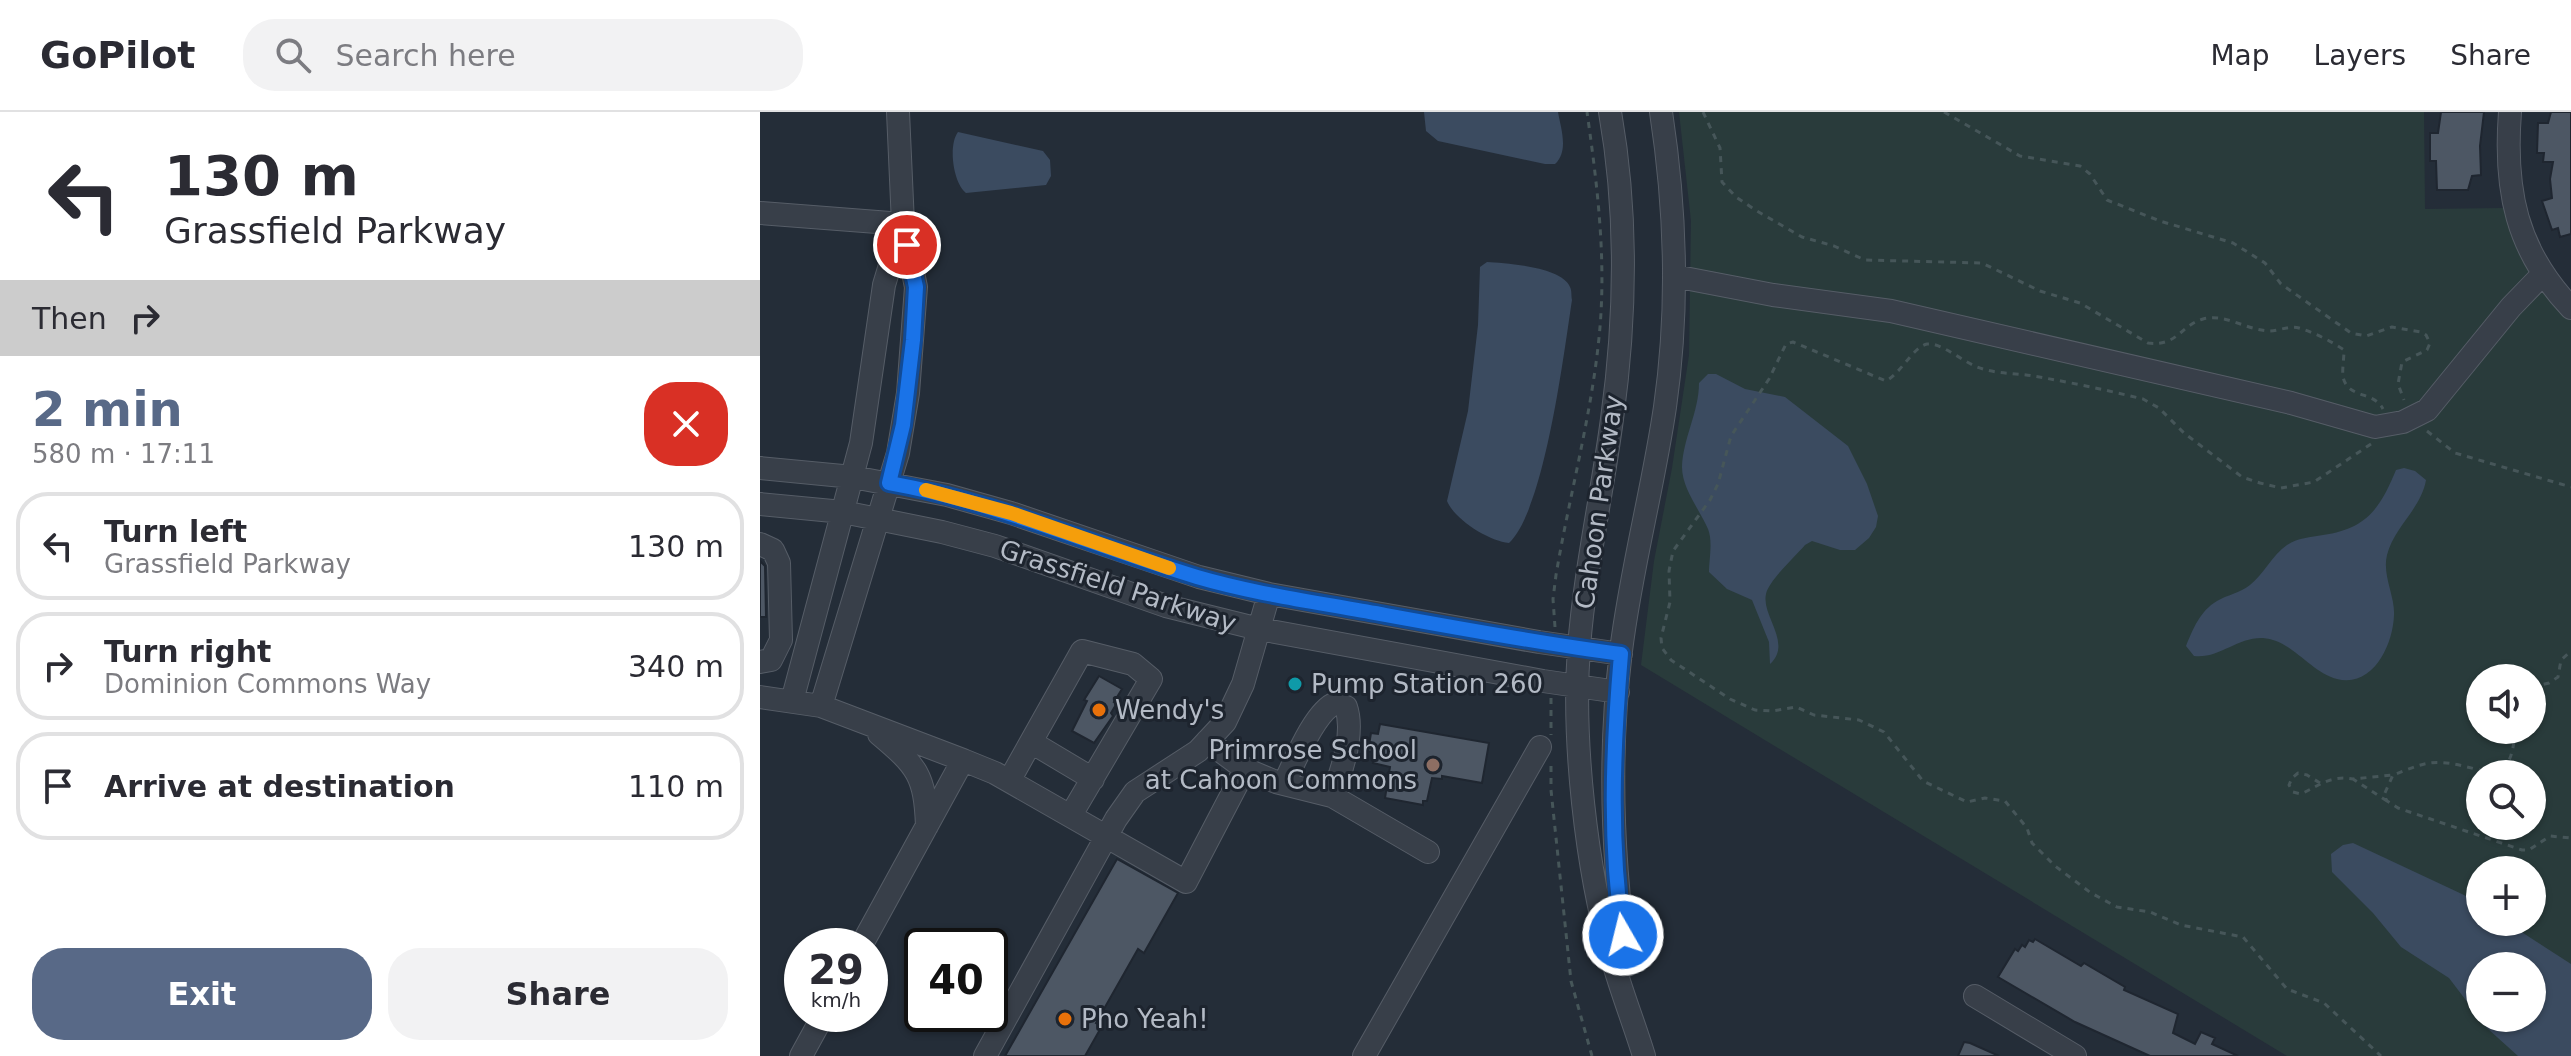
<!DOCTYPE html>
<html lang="en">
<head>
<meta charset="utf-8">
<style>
	:root { --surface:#fff; --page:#f2f2f3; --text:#2b2b33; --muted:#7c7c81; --line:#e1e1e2; --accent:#586987 }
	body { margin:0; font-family:"DejaVu Sans",sans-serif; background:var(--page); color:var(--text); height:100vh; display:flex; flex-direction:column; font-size:30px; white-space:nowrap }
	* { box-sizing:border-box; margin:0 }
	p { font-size:26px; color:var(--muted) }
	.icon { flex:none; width:44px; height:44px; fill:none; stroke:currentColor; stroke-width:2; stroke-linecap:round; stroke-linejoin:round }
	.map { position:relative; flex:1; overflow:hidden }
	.details { display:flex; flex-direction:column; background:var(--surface); width:760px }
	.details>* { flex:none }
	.banner { background:#fff; color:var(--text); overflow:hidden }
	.controls { position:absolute; left:1706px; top:552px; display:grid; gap:16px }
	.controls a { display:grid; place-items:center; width:80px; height:80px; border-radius:50%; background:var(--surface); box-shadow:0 2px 6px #0004; font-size:40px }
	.speed { position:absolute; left:24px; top:816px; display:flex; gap:16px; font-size:40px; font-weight:700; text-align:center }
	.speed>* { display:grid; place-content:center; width:104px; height:104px; border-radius:50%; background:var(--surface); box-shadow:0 2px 6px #0004; line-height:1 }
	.speed small { font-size:20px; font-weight:400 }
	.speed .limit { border:4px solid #111; border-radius:12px; background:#fff; color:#111 }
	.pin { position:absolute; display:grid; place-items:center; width:68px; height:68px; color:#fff; margin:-34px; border:4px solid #fff; border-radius:50%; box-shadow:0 2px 8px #0007 }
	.me { position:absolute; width:88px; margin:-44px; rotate:352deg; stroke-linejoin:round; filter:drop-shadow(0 0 6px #0008) }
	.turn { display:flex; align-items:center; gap:28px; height:168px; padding:0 32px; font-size:36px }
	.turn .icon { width:104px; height:104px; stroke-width:2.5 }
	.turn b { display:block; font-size:56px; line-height:68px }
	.then { display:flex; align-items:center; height:76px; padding:0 32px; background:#0003; gap:16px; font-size:30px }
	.round { display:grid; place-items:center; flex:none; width:84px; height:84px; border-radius:32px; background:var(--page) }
	.head { display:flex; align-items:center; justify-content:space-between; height:136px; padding:0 32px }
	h1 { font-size:48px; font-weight:700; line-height:60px; color:var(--accent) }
	.action { display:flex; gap:16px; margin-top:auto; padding:16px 32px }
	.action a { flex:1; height:92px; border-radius:32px; background:var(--accent); color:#fff; font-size:32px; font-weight:700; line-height:92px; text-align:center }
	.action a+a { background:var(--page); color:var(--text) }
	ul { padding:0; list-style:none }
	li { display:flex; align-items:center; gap:24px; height:108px; margin:0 16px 12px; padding:0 16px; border:4px solid var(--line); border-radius:32px }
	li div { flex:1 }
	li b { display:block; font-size:30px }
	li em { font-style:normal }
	header { display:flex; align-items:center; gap:48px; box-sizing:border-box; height:112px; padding:0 40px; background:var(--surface); border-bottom:2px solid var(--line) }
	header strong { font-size:38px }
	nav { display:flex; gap:44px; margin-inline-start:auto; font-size:28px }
	.search { width:560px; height:72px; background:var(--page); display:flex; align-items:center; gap:20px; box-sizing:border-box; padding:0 28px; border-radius:32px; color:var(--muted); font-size:30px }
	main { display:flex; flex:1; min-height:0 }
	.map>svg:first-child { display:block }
</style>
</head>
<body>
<header>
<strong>GoPilot</strong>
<div class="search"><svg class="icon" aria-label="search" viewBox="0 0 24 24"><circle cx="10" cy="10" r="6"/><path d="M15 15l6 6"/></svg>Search here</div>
<nav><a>Map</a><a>Layers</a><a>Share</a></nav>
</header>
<main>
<section class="details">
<div class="banner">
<div class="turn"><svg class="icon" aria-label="left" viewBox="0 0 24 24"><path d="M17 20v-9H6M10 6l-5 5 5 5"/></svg><div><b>130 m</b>Grassfield Parkway</div></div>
<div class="then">Then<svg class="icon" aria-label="right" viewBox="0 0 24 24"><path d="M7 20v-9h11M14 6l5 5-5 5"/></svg></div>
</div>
<div class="head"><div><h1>2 min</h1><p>580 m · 17:11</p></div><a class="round" style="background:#d93025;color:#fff"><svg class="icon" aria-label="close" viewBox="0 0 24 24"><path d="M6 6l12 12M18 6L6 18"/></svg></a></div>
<ul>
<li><svg class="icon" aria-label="left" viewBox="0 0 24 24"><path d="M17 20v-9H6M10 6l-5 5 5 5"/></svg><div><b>Turn left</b><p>Grassfield Parkway</p></div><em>130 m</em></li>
<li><svg class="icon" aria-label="right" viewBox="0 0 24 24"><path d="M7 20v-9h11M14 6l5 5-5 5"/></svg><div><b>Turn right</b><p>Dominion Commons Way</p></div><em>340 m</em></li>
<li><svg class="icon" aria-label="arrive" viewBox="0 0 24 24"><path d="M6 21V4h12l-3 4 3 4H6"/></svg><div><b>Arrive at destination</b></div><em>110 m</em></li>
</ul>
<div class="action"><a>Exit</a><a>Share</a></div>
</section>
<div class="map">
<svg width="1811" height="944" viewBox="0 0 1811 944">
	<rect width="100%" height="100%" fill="#242d38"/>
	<path fill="#293b3b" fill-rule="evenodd" d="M919 0H1664L1665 97 1744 96C1755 139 1777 177 1811 207V944H1527L881 553 894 449 912 356 929 243 931 109ZM1720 566H1772V618H1720ZM1720 662H1772V714H1720ZM1720 758H1772V810H1720ZM1720 854H1772V906H1720Z"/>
	<path fill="#3b4b60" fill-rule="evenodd" d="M664 0H798C801 17 809 39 795 52H785L678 29 666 19Z
		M198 20 283 39 290 48 291 64 286 73 206 81C193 71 188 33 198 20Z
		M727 150C746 151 802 155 810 175 812 179 811 183 812 188 804 240 785 397 749 431 729 429 695 408 687 389L708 299 718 213 720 155Z
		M948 262H956L985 277 1025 285 1088 334 1107 372 1118 404 1116 415 1109 426 1095 438H1080L1052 429 1045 433C1035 445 1009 468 1006 482 1001 504 1033 531 1010 552L1009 530 992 488 967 477 949 460C949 448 953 429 948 417 940 398 922 377 922 355 923 326 939 300 939 271Z
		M1644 356 1655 359 1666 368C1661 397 1634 415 1627 443 1622 463 1635 484 1634 503 1633 533 1613 576 1577 567 1550 560 1532 528 1503 526 1477 525 1459 547 1434 544L1426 534C1433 517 1440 499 1457 489 1467 483 1480 481 1490 473 1504 462 1512 443 1527 433 1537 426 1551 425 1563 423 1606 417 1620 397 1636 358Z
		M1593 731 1704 783 1720 793V810H1746L1811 852V944H1758L1727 916 1689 866 1641 835 1613 801 1572 760 1571 742 1583 733ZM1772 854V906H1720V854Z"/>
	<path fill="#4d5764" stroke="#1f2630" stroke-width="2" d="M1681 0H1724L1720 34 1721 63 1712 64 1708 78H1677L1676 49H1670V21H1678Z
		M1791 0H1811V122L1800 125 1798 116 1792 118 1782 89 1792 86 1790 67 1793 50H1783L1784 41H1777L1778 11H1788Z
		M0 449 5 454 6 505H0Z
		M339 564 362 577 354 590 357 591 351 601 353 604 334 631 312 619 327 589 324 588Z
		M620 612 729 631 722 671 682 664V667L672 666 667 689H663V693L625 686 630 655 613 651 615 641 608 639 611 621 618 622Z
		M357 747 418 781 384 841 378 837 336 911 342 914 325 944H245Z
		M1275 827 1321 854 1324 851 1365 875 1364 878 1418 902 1413 921 1435 932 1441 920 1455 926 1452 932 1478 944H1390L1315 910 1238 865 1255 837 1258 839 1262 833 1265 835 1269 828 1273 830Z
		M1204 930 1210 931 1239 944H1198Z"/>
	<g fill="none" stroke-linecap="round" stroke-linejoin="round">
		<defs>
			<path id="minor" d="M850 0C868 102 866 205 852 307 842 383 825 458 819 535 812 628 826 756 852 846 861 879 874 911 884 944
				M1750 0C1744 78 1756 138 1811 196
				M0 101 143 112
				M914 164 1013 183 1131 199 1531 291 1615 315 1643 310 1667 298 1751 195 1782 163
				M0 356 93 365 187 383 251 401 439 465 509 482 779 530 861 542
				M0 392 83 400 182 420 235 434 406 494 499 517 783 569 858 580
				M0 432 13 438 19 451 21 528 11 548 0 550
				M0 585 61 594 203 648 101 834
				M32 589 101 331 124 173 142 113
				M61 594 138 341 148 281 156 175 143 112 138 0
				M119 622C157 654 165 663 167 714
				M271 630 333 667
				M203 648 235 661 426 770 485 657 447 629
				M485 657 516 670 572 684 668 740
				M249 669 322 539 373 552 391 567 311 703
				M524 672C534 651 555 598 576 591L586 595C595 621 582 659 572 684
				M867 853C852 748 848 644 861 539 871 457 893 377 905 295 919 197 916 98 901 0
				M1215 884 1315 944
				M41 944 64 902
				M225 944 356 707 375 680 438 639 465 610 483 572 509 482
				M604 944 780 635"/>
		</defs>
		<use href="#minor" stroke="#565d67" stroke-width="24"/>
		<path stroke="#465659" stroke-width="3" stroke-dasharray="6 6" stroke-linecap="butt" d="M943 0 960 36 962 70 976 85 997 99 1042 125 1074 134 1105 148 1222 151 1280 179 1320 191 1388 231C1417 235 1421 213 1443 207 1465 201 1486 218 1509 219 1519 219 1530 213 1539 216 1555 221 1571 229 1584 238 1584 247 1582 257 1583 265 1588 287 1614 279 1623 297
			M1184 0 1260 44 1320 54 1330 62 1347 88 1400 109 1473 131 1505 151 1521 172 1591 221 1606 224 1632 215 1661 220 1666 223 1670 231 1667 238 1642 250 1638 272 1644 288
			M1667 319 1695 341 1811 375
			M1611 332 1554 370 1521 376 1500 371 1482 365 1424 321 1399 296 1383 287C1346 278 1309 270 1273 264 1256 261 1239 262 1223 257 1206 253 1182 230 1167 232 1153 235 1142 260 1126 269L1033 230 1026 232 1009 267 971 324 958 372 950 388 913 439 909 459 910 490 901 526 902 536 911 548 970 587 995 598 1012 599 1036 595 1054 603 1099 608 1124 620 1163 669 1207 690 1225 686 1245 689 1267 716 1272 731 1295 754 1331 781 1357 795 1390 800 1421 813 1483 825 1527 877 1564 891 1621 944
			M795 515 793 487 796 463C810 380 833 298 840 215 846 143 837 71 827 0
			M1772 575 1789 571 1798 565 1801 548 1811 539
			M791 586V623
			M1755 618C1751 690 1714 645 1669 651 1657 653 1644 659 1633 663L1624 683 1627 689 1638 696 1762 738H1769L1790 724 1811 726
			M791 654V678L811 869 832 944
			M1560 671 1547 663 1538 661 1532 666 1529 673 1533 680 1541 682C1560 673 1571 663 1593 667
			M1627 689 1593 667 1632 663"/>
		<use href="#minor" stroke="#383f49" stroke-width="22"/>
	</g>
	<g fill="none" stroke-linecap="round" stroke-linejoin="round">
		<defs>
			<path id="route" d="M147 133 156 175 153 228 143 313 129 371C236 390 334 434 437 465 495 482 556 490 615 501 697 516 778 531 861 542 853 636 849 729 863 823"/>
		</defs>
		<use href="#route" stroke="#114b97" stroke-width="20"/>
		<use href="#route" stroke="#1a73e8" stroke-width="14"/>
		<path stroke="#f59e0b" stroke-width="14" d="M166 378 251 401 409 456"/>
	</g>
	<circle fill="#0f9aa8" stroke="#1d242e" stroke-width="3" cx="535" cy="572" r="8"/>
	<g fill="#e8710a" stroke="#1d242e" stroke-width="3">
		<circle cx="339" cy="598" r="8"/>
		<circle cx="305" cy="907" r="8"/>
	</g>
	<circle fill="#8d6e63" stroke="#1d242e" stroke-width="3" cx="673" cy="653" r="8"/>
	<g text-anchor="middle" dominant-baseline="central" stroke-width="6" stroke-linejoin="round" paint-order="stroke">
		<g font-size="26" fill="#b3bac5" stroke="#1d242e">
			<text transform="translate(839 390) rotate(-82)">Cahoon Parkway</text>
			<text transform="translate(358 474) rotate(18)">Grassfield Parkway</text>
		</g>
		<g font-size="26" fill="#b3bac5" stroke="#1d242e" text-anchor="start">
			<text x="551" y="572">Pump Station 260</text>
			<text x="355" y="598">Wendy's</text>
			<text x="657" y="638" text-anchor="end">Primrose School<tspan x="657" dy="30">at Cahoon Commons</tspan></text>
			<text x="321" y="907">Pho Yeah!</text>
		</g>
	</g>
</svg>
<div class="controls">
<a><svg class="icon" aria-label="sound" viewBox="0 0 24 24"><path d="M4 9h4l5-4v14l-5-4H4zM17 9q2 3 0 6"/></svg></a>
<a><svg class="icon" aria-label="search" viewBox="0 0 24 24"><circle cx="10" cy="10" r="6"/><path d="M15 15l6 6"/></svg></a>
<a>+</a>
<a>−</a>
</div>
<div class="speed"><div>29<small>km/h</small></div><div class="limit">40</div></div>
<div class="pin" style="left:147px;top:133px;background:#d93025"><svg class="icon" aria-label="arrive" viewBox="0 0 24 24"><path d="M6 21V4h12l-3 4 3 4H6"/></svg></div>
<svg class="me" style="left:863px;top:823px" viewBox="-20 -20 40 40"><circle r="17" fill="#1a73e8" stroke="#fff" stroke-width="3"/><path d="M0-11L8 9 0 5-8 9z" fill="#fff"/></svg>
</div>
</main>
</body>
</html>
